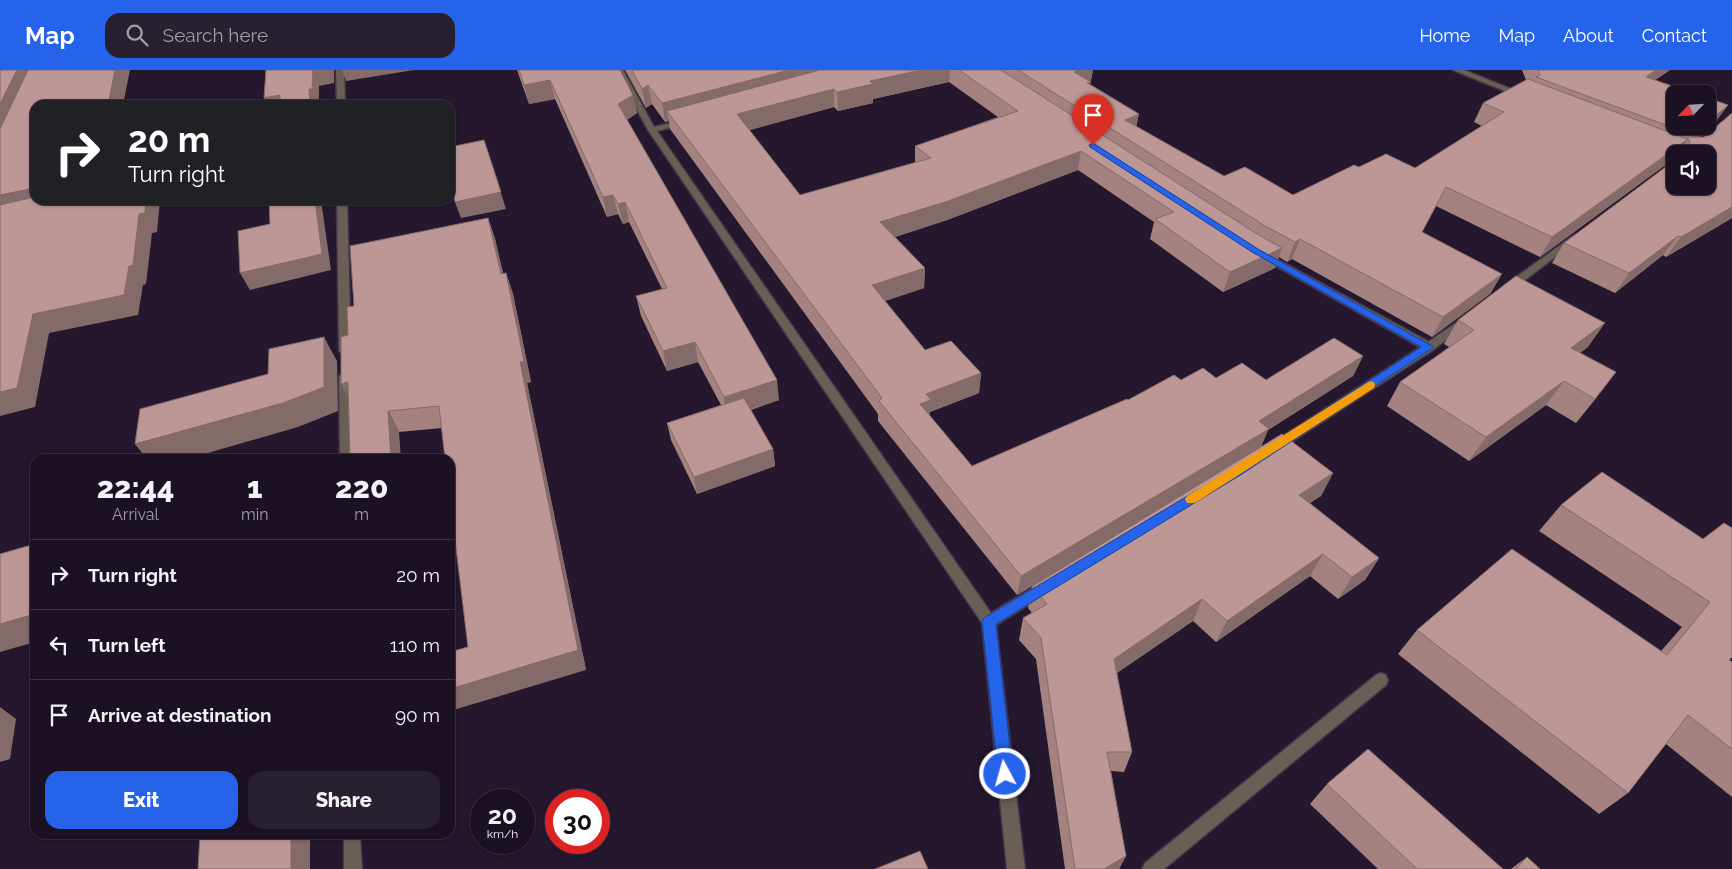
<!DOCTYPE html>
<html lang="en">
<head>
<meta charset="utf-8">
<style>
	:root { --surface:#1b1122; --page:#281f2f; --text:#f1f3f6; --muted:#a09da5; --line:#393140; --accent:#2563eb }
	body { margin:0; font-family:Raleway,sans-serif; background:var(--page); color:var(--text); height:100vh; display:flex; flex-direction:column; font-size:19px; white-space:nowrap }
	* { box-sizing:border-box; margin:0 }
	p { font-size:16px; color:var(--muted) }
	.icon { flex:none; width:28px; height:28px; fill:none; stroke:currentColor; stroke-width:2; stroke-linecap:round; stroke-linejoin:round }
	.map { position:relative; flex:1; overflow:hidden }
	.drawer { position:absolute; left:30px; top:384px; width:425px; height:385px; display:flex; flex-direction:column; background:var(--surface); border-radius:15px; box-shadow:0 1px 4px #0004,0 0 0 1px var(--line) }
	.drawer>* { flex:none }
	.hud { position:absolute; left:30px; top:30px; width:425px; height:105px; border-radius:15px; box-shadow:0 1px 4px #0004,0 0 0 1px var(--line); background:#202124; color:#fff; overflow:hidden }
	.needle { width:32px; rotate:245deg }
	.controls { position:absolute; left:1666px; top:15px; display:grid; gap:10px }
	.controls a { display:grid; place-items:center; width:50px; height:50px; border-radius:10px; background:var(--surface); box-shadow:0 1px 4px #0004,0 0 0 1px var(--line); font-size:25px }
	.speed { position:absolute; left:470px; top:719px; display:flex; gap:10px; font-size:25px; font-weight:700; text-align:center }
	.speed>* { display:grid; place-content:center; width:65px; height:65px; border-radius:50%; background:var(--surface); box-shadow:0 1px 4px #0004,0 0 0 1px var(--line); line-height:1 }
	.speed small { font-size:12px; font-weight:400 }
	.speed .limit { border:8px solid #d22; background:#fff; color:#111 }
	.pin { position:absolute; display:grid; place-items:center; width:42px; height:42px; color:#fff; margin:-51px -21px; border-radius:50% 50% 50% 0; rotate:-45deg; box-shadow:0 0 5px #0007 }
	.pin .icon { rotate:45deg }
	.me { position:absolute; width:55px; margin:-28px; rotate:354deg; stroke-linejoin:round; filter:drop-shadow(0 0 4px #0008) }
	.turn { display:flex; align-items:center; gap:18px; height:105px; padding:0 15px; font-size:22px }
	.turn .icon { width:65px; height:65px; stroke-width:2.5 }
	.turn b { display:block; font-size:35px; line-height:42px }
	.eta { display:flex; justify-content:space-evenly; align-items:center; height:85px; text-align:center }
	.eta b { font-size:30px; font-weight:800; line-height:35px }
	.primary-button { display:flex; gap:10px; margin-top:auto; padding:10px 15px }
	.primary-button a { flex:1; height:58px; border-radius:15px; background:var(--accent); color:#fff; font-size:20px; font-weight:800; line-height:58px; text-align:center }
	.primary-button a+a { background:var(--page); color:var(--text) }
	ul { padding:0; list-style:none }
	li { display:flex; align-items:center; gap:15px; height:70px; padding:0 15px; border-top:1px solid var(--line) }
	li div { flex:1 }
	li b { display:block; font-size:19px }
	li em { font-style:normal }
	header { display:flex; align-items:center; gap:30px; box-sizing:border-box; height:70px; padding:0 25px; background:var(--accent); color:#fff }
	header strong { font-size:24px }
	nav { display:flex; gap:28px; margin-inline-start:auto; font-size:18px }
	.search { width:350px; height:45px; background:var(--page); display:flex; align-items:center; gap:12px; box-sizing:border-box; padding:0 18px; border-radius:15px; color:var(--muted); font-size:19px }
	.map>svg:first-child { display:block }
</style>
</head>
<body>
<header>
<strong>Map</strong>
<div class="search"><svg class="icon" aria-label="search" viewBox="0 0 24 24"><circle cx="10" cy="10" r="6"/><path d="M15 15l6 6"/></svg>Search here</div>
<nav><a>Home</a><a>Map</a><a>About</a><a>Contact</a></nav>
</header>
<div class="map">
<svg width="1732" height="799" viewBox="0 0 1732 799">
	<rect width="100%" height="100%" fill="#24172e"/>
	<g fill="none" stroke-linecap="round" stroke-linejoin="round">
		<defs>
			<path id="lane" d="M1453 0H1464L1529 26 1522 28Z
				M1262 181 1433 274 1435 277 1429 281 1425 280 1258 186 1257 184Z
				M1381 603 1386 605 1388 610 1386 615 1164 799H1142L1145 793 1376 605Z"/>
			<path id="street" d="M336 0H344L345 35H337Z
				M615 0H623L654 57 689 49V53L657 61 991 543 1039 514 1044 512 1049 514 1051 518 1049 522 996 555 1025 799H1007L982 553 648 60Z
				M337 130H347L351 281 345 285 339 281Z
				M1574 165 1577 166V170L1512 220H1504L1503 218 1504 216Z
				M1466 246 1470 247 1471 249 1470 251 1433 280 1279 380H1271L1269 377 1271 374 1425 274Z
				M345 302 351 306 352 389H340L339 306Z
				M344 764H360L362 799H344Z"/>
		</defs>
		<use href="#lane" stroke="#41344a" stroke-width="3"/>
		<use href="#street" stroke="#41344a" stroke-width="3"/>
		<use href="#lane" fill="#6a5f55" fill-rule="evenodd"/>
		<use href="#street" fill="#6a5f55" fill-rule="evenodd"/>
	</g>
	<path fill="#a38280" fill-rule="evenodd" d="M517 0H620L637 43 627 50 779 330 751 340 773 379 775 396 697 424 671 370 667 353 721 335 698 292 667 301 641 246 636 226 662 219 629 152 623 154 618 144 607 147 555 29 529 34Z
		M625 0H1093L1090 14 1139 44 1136 56 1224 106 1245 97 1293 125 1354 95 1359 97 1386 84 1415 98 1482 56 1474 52 1483 33 1526 10 1522 0H1670L1655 10 1695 24H1675V56H1708V28L1728 35 1716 51 1699 67H1704L1732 43V148L1666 187 1663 185 1615 223 1552 193 1564 173 1675 90V116H1708V84H1675V88L1540 187 1436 136 1422 162 1502 204 1490 224 1432 267 1292 189 1287 192 1279 187 1275 198 1223 222 1150 169 1154 152 1078 100 947 150 895 167 925 198 924 218 885 231 925 280 951 271 981 303 979 323 930 342V346L972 396 1127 329 1128 330 1174 305 1181 310 1203 298 1216 308 1242 293 1266 310 1334 268 1363 286 1353 306 1268 360 1261 377 1282 364 1333 403 1321 426 1310 433 1379 488 1365 510 1338 529 1310 506 1216 572 1193 551 1117 603 1132 682 1124 702 1111 701 1126 786 1119 799H1065L1036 589 1019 570 1023 548 1032 543 1028 538 1032 516 1017 525 878 351V344L670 59 669 51 665 52 652 34 646 38ZM949 12 998 47 915 76V93L800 125 749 60 834 37 838 41 873 33V29Z
		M488 148 495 169 503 203H506L513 224 531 312 527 313 586 600 468 577 442 358 399 362 348 265 354 236Z
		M1458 250 1588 277 1580 283 1597 327 1576 353 1546 335 1469 391 1387 336 1400 312 1449 277 1444 274Z
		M1561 435 1703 469 1729 590 1732 592V727L1666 674 1628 723 1599 744 1398 584 1417 560 1661 581 1682 557 1539 461Z
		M1327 714 1503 799H1378L1310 734Z
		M1527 787 1540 799H1511Z"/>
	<path fill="#846a68" d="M17 0H37L0 80V34Z
		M115 0H130L123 35H108Z
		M313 0H334V13L319 16V34L316 35H310L309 19Z
		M342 0H414L346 11Z
		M789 0H867L667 41 669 51 665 52 662 33Z
		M921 0H950L949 12 873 29V33L838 41 837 22 870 11Z
		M1078 0H1093L1087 30 1074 2Z
		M1656 0H1670L1636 23 1646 7Z
		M550 10 555 29 529 34 524 15Z
		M648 15 652 34 646 38 642 19Z
		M834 19V37L739 63 737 44Z
		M280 25 285 35H267L264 28Z
		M633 25 637 43 622 53 618 34Z
		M1728 35 1716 51 1690 75V70L1693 65 1703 56H1708V53Z
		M1139 44 1135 63 1125 50Z
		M1688 69 1678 84H1675V88L1540 187 1552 167Z
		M484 70 506 139 461 148 455 132Z
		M1081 81 1078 100 947 150 880 172V152Z
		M35 118V130L0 147V125Z
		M613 125 618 144 607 147 603 127Z
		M146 130H160L157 162 152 163 146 214 143 215 138 245 49 263 35 337 0 346V322L33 244 139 144Z
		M315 130H321L331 200 250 220 240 203Z
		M625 132 629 152 623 154 618 134Z
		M1732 137V148L1666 187 1681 167Z
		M488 148 495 169 508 225 501 204Z
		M1678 166 1663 185 1615 223 1629 203Z
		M1300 169 1292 189 1287 192 1295 172Z
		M1282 178 1275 198 1223 222 1230 202Z
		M925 198 924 218 872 235V215Z
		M506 203 513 224 531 312 527 313 586 600 450 641V619L578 580 520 292Z
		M1502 204 1490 224 1432 267 1443 247Z
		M1605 253 1588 277 1554 302 1571 278Z
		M324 267 337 291 338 341 298 357 187 389H147L135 374 283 333Z
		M695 272 698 292 667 301 663 281Z
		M1363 286 1353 306 1268 360 1260 379 1017 525 1021 506 1259 351Z
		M1616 302 1597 327 1576 353 1595 329Z
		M981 303 979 323 930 342 929 351 920 334 926 324Z
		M777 310 779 330 727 347 724 327Z
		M1564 311 1546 335 1469 391 1486 367Z
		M348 312 353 335 341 314Z
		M388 341 399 362 401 389H391Z
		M773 379 775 396 697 424 694 407Z
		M1333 403 1321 426 1287 448 1299 425Z
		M1323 484 1310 506 1216 572 1227 551Z
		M1379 488 1365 510 1338 529 1352 507Z
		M1202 529 1193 551 1106 610 1114 589Z
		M35 544V572L0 582V554Z
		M0 637 16 649 10 689 0 692Z
		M291 764H310V799H291Z
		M1126 786 1119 799H1104Z"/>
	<path fill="#bd9795" stroke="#846a68" d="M0 0H17L0 34Z
		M28 0H115L108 35H35V118L0 125V59Z
		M266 0H315H313L312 19H309L310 35H280V25L264 28Z
		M519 0H620L633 25 618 34 777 310 724 327 695 272 663 281 636 226 667 218 625 132 618 134 613 125 603 127 550 10 524 15Z
		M632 0H789L662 33 648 15 642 19Z
		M820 0H921L870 11 873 14 837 22 834 19 737 44 800 125 931 88 915 76 1018 41 959 0H1001L1257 164 1282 178 1230 202 1155 149 1174 142 1081 81 948 131 880 152 925 198 872 215 925 280 951 271 981 303 926 324 931 330 920 334 972 396 1127 329 1128 330 1174 305 1181 310 1203 298 1216 308 1242 293 1266 310 1334 268 1363 286 1259 351 1269 359 1021 506 879 331 882 328 667 41Z
		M1018 0H1078L1074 2 1091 12 1087 13 1139 44 1125 50 1224 106 1245 97 1293 125 1354 95 1359 97 1386 84 1415 98 1504 42 1483 33 1528 9 1687 69 1690 67H1704L1732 43V137L1681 167 1678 166 1629 203 1564 173 1675 90V116H1708V84H1683L1689 79 1690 71 1688 69 1552 167 1446 117 1422 162 1502 204 1443 247 1300 169 1295 172 1267 157Z
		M1538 0H1656L1646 7 1695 24H1675V56H1703L1693 65 1536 7 1540 5Z
		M1708 28 1728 35 1708 53Z
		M484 70 501 122 455 132 450 107V77Z
		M35 127V130H146L145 143 139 144 133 195 129 196 124 225 33 244 17 318 0 322V135Z
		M269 130H315L322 184 240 203 238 161 270 154Z
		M488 148 501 204 506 203 524 291 520 292 578 580 450 619V582L468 577 450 429V389H445L439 336 388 341 391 389H350L348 312 341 314V267L348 265 347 237 354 236 350 176Z
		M1516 206 1605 253 1571 278 1616 302 1595 329 1564 311 1486 367 1400 312 1474 260 1458 250Z
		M324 267V317L283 333 135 374 140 339 268 304 269 279Z
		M744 328 773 379 694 407 667 353Z
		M1282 364 1333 403 1299 425 1379 488 1352 507 1323 484 1227 551 1202 529 1114 589 1132 682H1107L1126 786 1104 799H1075L1041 568 1023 548 1047 534 1033 516Z
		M1602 402 1703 469 1724 453 1732 458V587L1729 590 1732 592V679L1688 645 1628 723 1417 560 1512 479 1667 585 1710 532 1561 435Z
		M35 474V544L0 554V484Z
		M1368 679 1503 799H1417L1327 714Z
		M200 764H291V799H198Z
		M920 781 928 799H875Z
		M1527 787 1540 799H1516Z"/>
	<path fill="#2563eb" stroke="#184099" d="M1093 73 1258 179 1434 277 1242 404 996 554 1013 704 1011 709 1005 711 1000 709 998 704 982 552 984 548 1234 398 1421 277 1252 182 1090 77 1089 75Z"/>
	<path fill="#f59e0b" d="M1370 311 1374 312 1375 315 1374 318 1195 433H1187L1185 429 1187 426Z"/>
</svg>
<div class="controls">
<a><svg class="needle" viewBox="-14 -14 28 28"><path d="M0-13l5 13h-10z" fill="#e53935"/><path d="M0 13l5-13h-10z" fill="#a09da5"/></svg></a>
<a><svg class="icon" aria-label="sound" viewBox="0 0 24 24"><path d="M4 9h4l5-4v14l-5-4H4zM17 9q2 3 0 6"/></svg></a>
</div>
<div class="speed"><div>20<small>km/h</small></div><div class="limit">30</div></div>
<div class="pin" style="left:1093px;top:75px;background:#d93025"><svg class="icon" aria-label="arrive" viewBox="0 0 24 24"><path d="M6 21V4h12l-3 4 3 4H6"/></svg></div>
<svg class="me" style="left:1005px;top:704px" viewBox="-20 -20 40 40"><circle r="17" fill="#2563eb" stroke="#fff" stroke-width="3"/><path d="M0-11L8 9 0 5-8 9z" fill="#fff"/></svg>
<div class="hud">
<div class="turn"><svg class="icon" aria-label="right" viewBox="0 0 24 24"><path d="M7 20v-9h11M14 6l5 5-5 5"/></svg><div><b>20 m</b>Turn right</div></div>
</div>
<section class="drawer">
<div class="eta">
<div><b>22:44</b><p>Arrival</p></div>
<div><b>1</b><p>min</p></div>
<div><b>220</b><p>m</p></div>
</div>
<ul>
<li><svg class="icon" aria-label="right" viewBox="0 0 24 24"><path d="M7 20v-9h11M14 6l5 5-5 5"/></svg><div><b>Turn right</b></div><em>20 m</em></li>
<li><svg class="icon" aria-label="left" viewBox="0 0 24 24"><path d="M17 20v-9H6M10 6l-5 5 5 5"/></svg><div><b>Turn left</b></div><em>110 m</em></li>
<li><svg class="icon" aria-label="arrive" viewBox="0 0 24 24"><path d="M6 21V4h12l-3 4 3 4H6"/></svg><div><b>Arrive at destination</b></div><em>90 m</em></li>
</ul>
<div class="primary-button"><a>Exit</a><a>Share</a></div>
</section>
</div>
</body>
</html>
